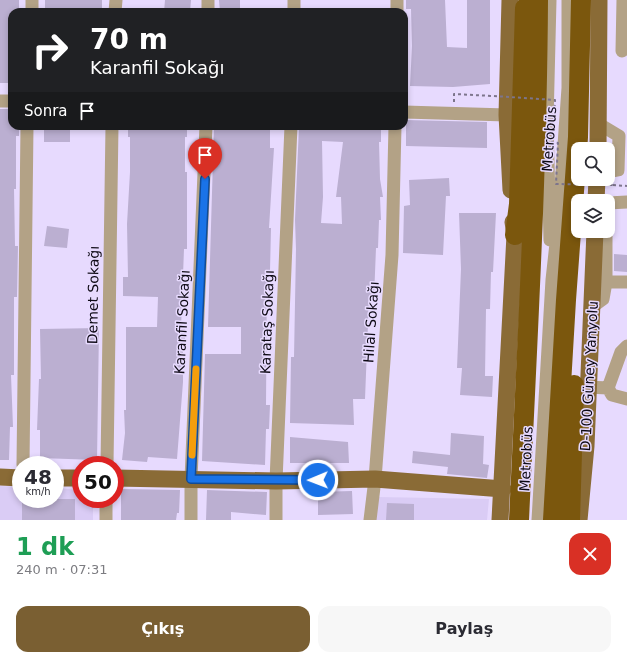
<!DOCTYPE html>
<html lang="tr">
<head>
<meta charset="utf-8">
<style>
	:root { --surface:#fff; --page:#f7f7f7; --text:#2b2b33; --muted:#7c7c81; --accent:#7a5f32 }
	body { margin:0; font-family:"DejaVu Sans",sans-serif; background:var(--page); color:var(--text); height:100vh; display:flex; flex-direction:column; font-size:15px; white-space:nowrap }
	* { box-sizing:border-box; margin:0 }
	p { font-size:13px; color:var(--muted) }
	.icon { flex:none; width:22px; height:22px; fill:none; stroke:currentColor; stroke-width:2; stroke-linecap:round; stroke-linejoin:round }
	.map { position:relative; height:520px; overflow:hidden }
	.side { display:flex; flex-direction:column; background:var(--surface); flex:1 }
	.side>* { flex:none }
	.banner { position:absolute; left:8px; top:8px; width:400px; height:122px; border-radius:12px; box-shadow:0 2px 6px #0003; background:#202124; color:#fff; overflow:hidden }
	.controls { position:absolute; left:571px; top:142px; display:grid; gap:8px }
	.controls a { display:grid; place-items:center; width:44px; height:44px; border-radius:8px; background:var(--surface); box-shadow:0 2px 6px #0003; font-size:20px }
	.speed { position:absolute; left:12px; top:456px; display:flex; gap:8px; font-size:20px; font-weight:700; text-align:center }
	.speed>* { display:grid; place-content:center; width:52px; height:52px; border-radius:50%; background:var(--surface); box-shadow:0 2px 6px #0003; line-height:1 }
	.speed small { font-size:10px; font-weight:400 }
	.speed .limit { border:6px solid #d22; background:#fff; color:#111 }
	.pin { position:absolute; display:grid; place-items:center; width:34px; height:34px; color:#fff; margin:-41px -17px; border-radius:50% 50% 50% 0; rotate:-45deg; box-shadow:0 0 4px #0007 }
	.pin .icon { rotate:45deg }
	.me { position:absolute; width:44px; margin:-22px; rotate:269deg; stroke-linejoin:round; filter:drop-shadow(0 0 3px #0008) }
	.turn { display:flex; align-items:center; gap:14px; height:84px; padding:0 16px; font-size:18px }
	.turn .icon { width:52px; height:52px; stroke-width:2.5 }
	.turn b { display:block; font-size:28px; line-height:34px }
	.then { display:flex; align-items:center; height:38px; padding:0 16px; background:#0003; gap:8px; font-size:15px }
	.round { display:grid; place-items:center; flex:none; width:42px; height:42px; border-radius:12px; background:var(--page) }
	.head { display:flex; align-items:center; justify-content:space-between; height:68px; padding:0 16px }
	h1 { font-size:24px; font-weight:700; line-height:30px; color:#1e9e55 }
	.action { display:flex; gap:8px; margin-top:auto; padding:8px 16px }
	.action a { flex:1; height:46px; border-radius:12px; background:var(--accent); color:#fff; font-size:16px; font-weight:700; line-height:46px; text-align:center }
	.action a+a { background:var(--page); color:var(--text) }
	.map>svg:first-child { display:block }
</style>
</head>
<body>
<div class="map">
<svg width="627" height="520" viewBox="0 0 627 520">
	<rect width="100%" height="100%" fill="#e7dafe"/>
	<path fill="#daccf5" d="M0 486 21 487V499H55V488L81 490V499H93V520H0Z
		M377 497 489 499 487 520H375Z"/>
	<path fill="#bbafd1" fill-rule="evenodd" d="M0 0H19V12H12V83H0Z
		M45 0H102V12H45Z
		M165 0H191L190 12H164Z
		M219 0H240V12H220Z
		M406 0H445L447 47 467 48V0H490V84L453 87 410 86 412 46 411 9H406Z
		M0 109H12V126H19V136H16V189H14L15 246H18L17 297H14V375H11L13 427H10L9 460H0Z
		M406 120 487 122V148L406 146Z
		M44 126H70V142H44Z
		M128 126H187V137H185V172H187V249H184L181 328H185V350H183V382L177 459 148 457 147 462 122 460 125 433 124 410H126V327H157L158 297 123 296V277H128L127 224 130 172V137H128Z
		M214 126H270V148H274L269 228H271L270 271H267L266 405H270L269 429H266L265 465 202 461 205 354H241V327H208Z
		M299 126H381V142H379L380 179 383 197H380L381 220H379L378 248H376L374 298H369L365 399H353L354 425 290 423 291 357H294L296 249 295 220ZM322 141 343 142 336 197H341L342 224 321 223 323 197Z
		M449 178 450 196H446L443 255 403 253 404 206 410 205 409 180Z
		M459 213H496L493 272H491L490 309H486L485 376H493L492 397 460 395 462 368H457L461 269Z
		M47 226 69 229 67 248 44 246Z
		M614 254 627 255V272L614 271Z
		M99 328 97 460 40 458V430H37L39 379H41L40 329Z
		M451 433 484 436 483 464 489 465 487 478 447 474 448 467 412 463 413 451 450 455Z
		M290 437 348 442 349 463H290Z
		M121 489 180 490 179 513H177L176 520H121Z
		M207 490 267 492 266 515 231 512V520H206Z
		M352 491 353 514 318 515V492Z
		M22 499H75V520H22Z
		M387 503 414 504V520H386Z"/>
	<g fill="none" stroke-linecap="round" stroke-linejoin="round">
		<path stroke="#7d758c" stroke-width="2" stroke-dasharray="3 3" stroke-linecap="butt" d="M454 102V94L493 96
			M613 185 627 186"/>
		<path stroke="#b3a286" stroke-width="13" d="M32 12V0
			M115 12 116 0
			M208 12V0
			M294 12V0
			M397 12V0
			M622 51 623 0
			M0 101H12
			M404 112 507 115
			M599 124 619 136 618 170 608 172
			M608 203 627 202
			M550 240 547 122 550 0
			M606 282H627
			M592 307 603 299 606 282V231
			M587 387 608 388 621 352 627 346
			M608 388 612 395 627 399
			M23 465 27 126
			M107 465 112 126
			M106 520V499
			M191 520V479L206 126
			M276 520V481L291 126
			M370 520 375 479 392 255 395 126
			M538 520 552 280 559 216 568 88V0"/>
		<path stroke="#8a6b36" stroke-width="17" d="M510 0 507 115 511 190
			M598 149 599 0
			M596 201 597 179
			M0 477 21 478
			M55 478H81
			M115 478 276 481 375 479 503 489
			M500 520 515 235 513 222
			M579 520 586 446 595 231"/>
		<path stroke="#7b570d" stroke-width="20" d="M515 235 519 204 525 8
			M519 520C527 347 537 174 538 0
			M553 520 566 300 578 137 581 0
			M570 520 574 385"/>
		<path stroke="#7d758c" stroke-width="2" stroke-dasharray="3 3" stroke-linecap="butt" d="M494 96 555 100 552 142 558 143 556 184 613 185"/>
	</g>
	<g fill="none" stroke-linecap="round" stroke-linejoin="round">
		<defs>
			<path id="route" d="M205 179 191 479 318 480"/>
		</defs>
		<use href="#route" stroke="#114b97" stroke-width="10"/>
		<use href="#route" stroke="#1a73e8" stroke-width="7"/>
		<path stroke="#f59e0b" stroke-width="7" d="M192 455 196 369"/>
	</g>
	<g text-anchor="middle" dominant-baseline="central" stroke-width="3" stroke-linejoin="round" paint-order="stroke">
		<g font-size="14" fill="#0d0914" stroke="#e7dafe">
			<text transform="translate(549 139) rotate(-86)">Metrobüs</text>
			<text transform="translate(93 295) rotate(-89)">Demet Sokağı</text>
			<text transform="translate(182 322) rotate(-87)">Karanfil Sokağı</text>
			<text transform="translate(267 322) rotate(-88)">Karataş Sokağı</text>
			<text transform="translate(371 322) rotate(-86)">Hilal Sokağı</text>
			<text transform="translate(589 376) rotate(-87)">D-100 Güney Yanyolu</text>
			<text transform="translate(526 459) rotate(-87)">Metrobüs</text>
		</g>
	</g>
</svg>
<div class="controls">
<a><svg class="icon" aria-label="search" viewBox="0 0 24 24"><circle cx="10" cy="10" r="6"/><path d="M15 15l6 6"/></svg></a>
<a><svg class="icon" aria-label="layers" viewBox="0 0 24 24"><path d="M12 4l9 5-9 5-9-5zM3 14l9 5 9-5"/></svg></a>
</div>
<div class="speed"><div>48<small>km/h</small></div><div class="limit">50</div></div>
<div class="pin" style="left:205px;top:179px;background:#d93025"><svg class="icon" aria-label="arrive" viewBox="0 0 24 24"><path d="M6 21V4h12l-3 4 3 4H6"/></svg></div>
<svg class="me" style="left:318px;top:480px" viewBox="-20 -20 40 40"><circle r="17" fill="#1a73e8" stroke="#fff" stroke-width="3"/><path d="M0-11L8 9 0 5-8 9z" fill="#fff"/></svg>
<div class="banner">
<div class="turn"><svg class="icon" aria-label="right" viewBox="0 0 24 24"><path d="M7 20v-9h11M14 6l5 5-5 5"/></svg><div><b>70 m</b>Karanfil Sokağı</div></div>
<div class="then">Sonra<svg class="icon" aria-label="arrive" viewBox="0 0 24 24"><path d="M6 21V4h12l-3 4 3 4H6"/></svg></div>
</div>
</div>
<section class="side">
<div class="head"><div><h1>1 dk</h1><p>240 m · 07:31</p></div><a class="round" style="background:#d93025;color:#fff"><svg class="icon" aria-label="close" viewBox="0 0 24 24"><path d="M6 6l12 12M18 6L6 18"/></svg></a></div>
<div class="action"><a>Çıkış</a><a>Paylaş</a></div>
</section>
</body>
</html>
